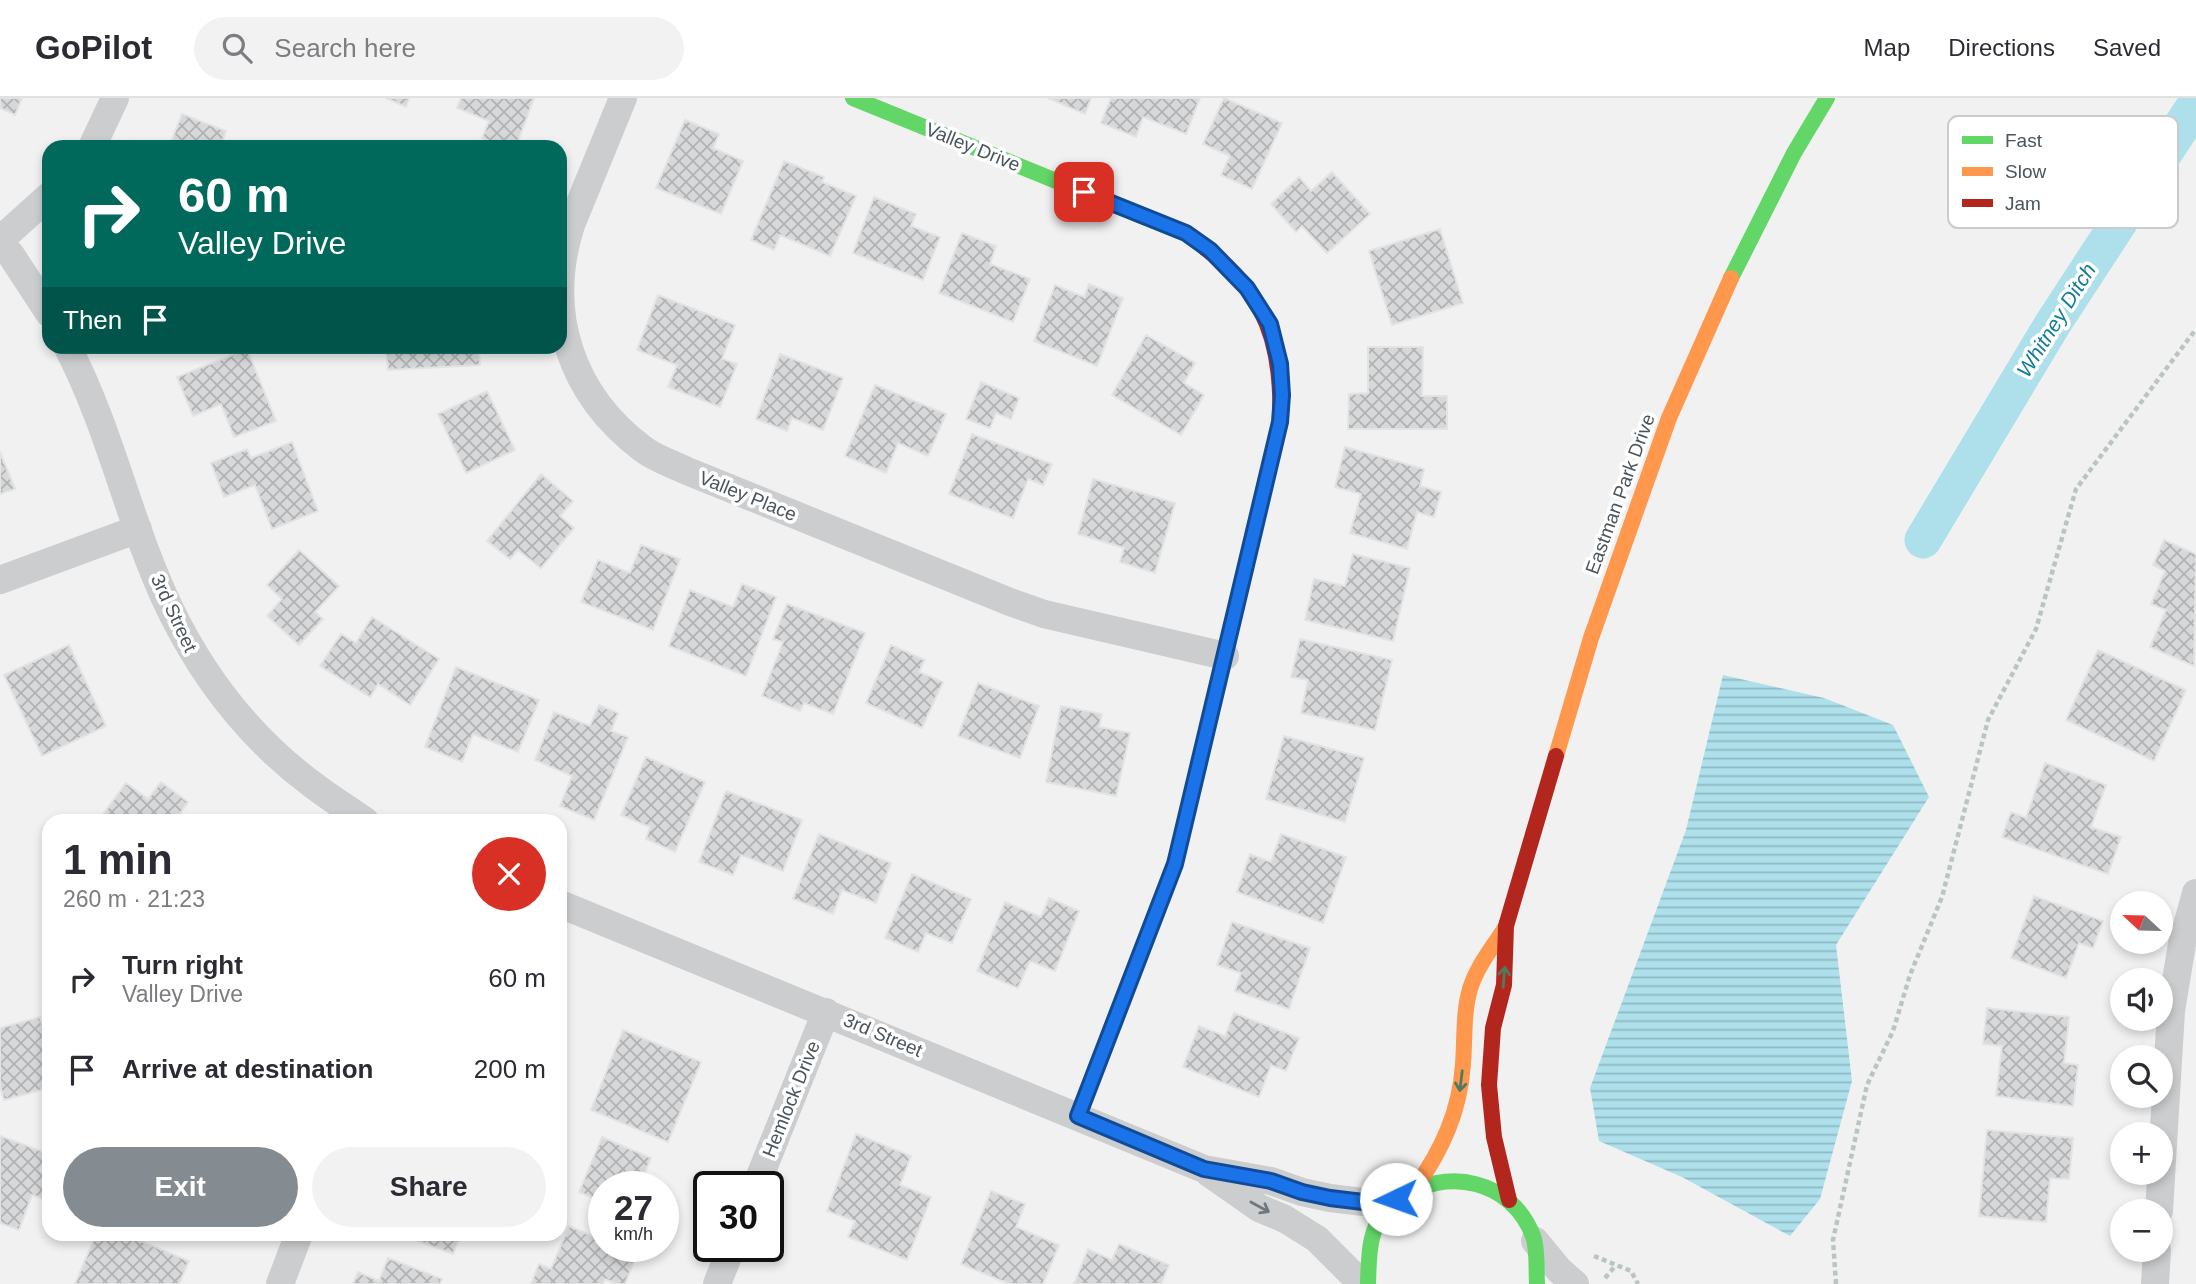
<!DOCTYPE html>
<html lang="en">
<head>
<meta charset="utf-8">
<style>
	:root { --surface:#fff; --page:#f2f2f3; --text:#2b2b33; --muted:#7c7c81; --line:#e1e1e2; --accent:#848b91 }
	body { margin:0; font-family:Helvetica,sans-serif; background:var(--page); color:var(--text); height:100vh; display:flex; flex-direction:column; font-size:26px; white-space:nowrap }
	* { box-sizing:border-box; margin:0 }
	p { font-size:23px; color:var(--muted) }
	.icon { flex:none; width:38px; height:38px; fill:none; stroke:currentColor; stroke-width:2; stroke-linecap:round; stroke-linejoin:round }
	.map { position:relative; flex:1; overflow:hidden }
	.sheet { position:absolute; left:42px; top:716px; width:525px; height:427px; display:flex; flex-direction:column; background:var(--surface); border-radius:21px; box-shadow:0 4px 10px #0003 }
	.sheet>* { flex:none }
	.top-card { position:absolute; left:42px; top:42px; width:525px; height:214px; border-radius:21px; box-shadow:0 4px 10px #0003; background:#00695c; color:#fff; overflow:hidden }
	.needle { width:46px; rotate:292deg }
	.controls { position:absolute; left:2110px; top:793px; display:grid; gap:14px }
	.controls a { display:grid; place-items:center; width:63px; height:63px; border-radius:50%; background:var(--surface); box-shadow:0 4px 10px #0003; font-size:35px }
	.speed { position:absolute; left:588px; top:1073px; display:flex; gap:14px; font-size:35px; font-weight:700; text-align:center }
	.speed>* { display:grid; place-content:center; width:91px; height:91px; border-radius:50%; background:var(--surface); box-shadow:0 4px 10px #0003; line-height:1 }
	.speed small { font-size:18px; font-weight:400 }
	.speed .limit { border:4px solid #111; border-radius:10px; background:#fff; color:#111 }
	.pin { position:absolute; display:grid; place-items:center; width:60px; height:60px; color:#fff; margin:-30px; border-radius:14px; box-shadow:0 4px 10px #0006 }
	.me { position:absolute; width:77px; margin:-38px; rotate:267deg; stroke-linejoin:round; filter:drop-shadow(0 0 5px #0008) }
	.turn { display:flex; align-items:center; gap:24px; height:147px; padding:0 21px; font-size:32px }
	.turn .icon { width:91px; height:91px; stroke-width:2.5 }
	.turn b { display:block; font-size:49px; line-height:60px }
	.then { display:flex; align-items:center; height:66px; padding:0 21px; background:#0003; gap:14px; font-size:26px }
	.round { display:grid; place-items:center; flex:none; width:74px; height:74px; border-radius:37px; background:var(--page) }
	.overview { display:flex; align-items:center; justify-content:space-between; height:119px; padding:0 21px }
	h1 { font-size:42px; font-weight:600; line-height:52px }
	.button { display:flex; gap:14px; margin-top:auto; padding:14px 21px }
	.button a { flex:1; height:80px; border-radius:42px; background:var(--accent); color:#fff; font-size:28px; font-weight:600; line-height:80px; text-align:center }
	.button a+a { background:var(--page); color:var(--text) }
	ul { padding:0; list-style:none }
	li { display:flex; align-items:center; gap:21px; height:91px; padding:0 21px }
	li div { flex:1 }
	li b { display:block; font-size:26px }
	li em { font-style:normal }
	header { display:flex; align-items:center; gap:42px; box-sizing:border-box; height:98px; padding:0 35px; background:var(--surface); border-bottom:2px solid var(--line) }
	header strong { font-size:33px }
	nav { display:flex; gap:38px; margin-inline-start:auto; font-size:24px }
	.search { width:490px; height:63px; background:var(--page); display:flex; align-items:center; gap:18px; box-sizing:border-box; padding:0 24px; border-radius:38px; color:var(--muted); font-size:26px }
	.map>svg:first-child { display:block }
</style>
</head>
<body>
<header>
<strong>GoPilot</strong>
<div class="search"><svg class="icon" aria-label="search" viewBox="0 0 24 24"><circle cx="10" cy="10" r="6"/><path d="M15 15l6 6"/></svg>Search here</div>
<nav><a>Map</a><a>Directions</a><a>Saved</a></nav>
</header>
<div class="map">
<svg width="2196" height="1186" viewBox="0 0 2196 1186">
	<defs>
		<pattern id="water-rules" width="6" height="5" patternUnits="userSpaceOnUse" patternTransform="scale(1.75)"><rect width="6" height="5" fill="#ade0eb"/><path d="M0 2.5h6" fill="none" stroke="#8fb8c2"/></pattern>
		<pattern id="building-cross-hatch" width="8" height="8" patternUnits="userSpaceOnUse" patternTransform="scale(1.75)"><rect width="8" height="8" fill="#d7d8d9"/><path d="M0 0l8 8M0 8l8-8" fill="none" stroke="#b0b2b3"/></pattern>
	</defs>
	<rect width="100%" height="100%" fill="#f1f1f1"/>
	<path fill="url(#water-rules)" d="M1723 577 1824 600 1893 627 1929 699 1836 847 1852 983 1820 1101 1790 1138 1682 1079 1599 1043 1590 990 1686 732Z"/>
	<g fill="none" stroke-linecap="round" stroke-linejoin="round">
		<path stroke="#ade0eb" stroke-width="37" d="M1923 442 2052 227 2196 6"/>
	</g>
	<path fill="url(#building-cross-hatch)" stroke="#e3e3e4" stroke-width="2" d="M0 0H22L15 17 0 10Z
		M386 0H409L406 9Z
		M461 0H534L516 49H504L482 40 489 23 457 10Z
		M1048 0H1091L1085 16Z
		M1111 0H1200L1186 36 1143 19 1136 39 1101 25Z
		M1224 0 1282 25 1252 91 1221 77 1230 58 1203 46Z
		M182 16 226 33 222 44 235 49H169Z
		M685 22 719 36 713 50 743 63 721 116 656 90Z
		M784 63 824 79 822 84 856 98 830 158 780 137 774 152 751 142Z
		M1332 74 1370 116 1327 155 1302 128 1296 134 1271 106 1299 79 1311 93Z
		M874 99 916 116 911 128 940 139 923 182 853 155Z
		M1440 131 1463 205 1392 227 1369 153Z
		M962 135 996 148 990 166 1030 181 1013 224 939 195Z
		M1089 186 1123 200 1097 268 1034 243 1055 187 1084 199Z
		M658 197 735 227 722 261 737 266 720 309 668 289 677 267 637 252Z
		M1146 237 1195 265 1184 285 1204 297 1181 337 1112 297Z
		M386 248H479L480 267 388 272Z
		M1368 249H1423L1422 298H1447V331H1348L1349 296 1368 295Z
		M247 251 276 323 234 339 221 306 193 318 177 279Z
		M780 256 843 280 823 332 792 320 787 333 756 321Z
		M981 284 1019 300 1011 321 996 315 990 330 966 321Z
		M875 287 946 316 928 358 898 345 886 375 845 358Z
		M487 293 515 352 466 375 438 316Z
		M972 336 1052 366 1043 387 1028 381 1013 420 949 396Z
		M292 344 318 413 272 431 255 387 224 399 211 365 247 351 251 360Z
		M1345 349 1424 371 1420 388 1441 394 1434 419 1417 414 1407 451 1350 435 1361 396 1335 389Z
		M0 354 15 391 0 396Z
		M541 376 573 403 560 418 574 430 541 470 518 452 510 461 487 443Z
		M1093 381 1175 405 1155 475 1120 464 1124 450 1078 436Z
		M2164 442 2196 456 2194 568 2150 549 2166 512 2151 506 2165 473 2153 467Z
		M641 447 680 461 653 532 581 504 598 462 630 475Z
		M299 452 339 488 315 514 323 521 299 547 267 518 282 501 267 487Z
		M1353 456 1410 470 1393 543 1305 522 1314 481 1345 488Z
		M742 486 776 499 746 578 669 548 690 492 733 509Z
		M787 506 865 535 833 616 804 605 800 613 762 598 783 544 773 541Z
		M372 519 439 561 410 607 378 586 370 599 320 568 341 536 356 545Z
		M1300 541 1392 562 1375 632 1301 615 1308 582 1291 579Z
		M69 547 106 628 42 658 4 577Z
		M891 547 925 562 919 574 943 584 922 630 866 605Z
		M2098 552 2186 592 2154 663 2066 622Z
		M456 569 539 602 518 654 473 636 462 664 425 649Z
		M978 585 1039 608 1020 660 958 638Z
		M599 607 618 615 611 633 628 639 594 722 560 708 572 678 535 662 554 614 590 628Z
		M1061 608 1102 616 1099 629 1130 635 1116 698 1046 684Z
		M1284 638 1364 660 1345 724 1266 701Z
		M646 659 705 684 675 754 646 741 650 729 621 717Z
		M2045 665 2106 687 2091 729 2121 739 2108 776 2002 739 2011 714 2026 720Z
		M161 684 188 704 175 723H98L126 685 148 701Z
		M726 693 802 722 783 773 741 757 733 777 699 764Z
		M819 736 891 765 876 805 842 792 833 816 793 801Z
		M1281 736 1346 759 1323 825 1237 794 1250 756 1271 764Z
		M912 776 971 801 952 845 926 835 918 854 885 840Z
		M2034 798 2103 823 2093 850 2079 845 2066 880 2011 860Z
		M1049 800 1079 813 1055 873 1030 863 1018 890 977 873 1005 804 1041 819Z
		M1232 824 1310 850 1289 911 1235 893 1241 875 1217 867Z
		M1987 910 2069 919 2064 965 2078 967 2073 1008 1996 998 2002 948 1983 946Z
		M1234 915 1299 940 1286 973 1271 967 1259 999 1183 969 1199 928 1225 938Z
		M40 919 49 953V990L4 1002 0 988V930Z
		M623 932 701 964 668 1044 591 1012Z
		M1987 1032 2073 1040 2069 1081 2050 1080 2046 1124 1979 1118Z
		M856 1036 911 1058 900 1087 931 1099 907 1162 848 1139 855 1123 827 1113Z
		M0 1038 47 1055 40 1073 49 1076V1103L32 1097 19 1132 0 1125Z
		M602 1039 651 1060 643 1080 663 1088H604V1105L579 1094Z
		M991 1093 1025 1106 1016 1129 1059 1147 1043 1186H1009L961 1166Z
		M569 1128 604 1143V1148H617L637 1156 625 1186H616L605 1181 603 1186H531L539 1166 551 1171Z
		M96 1136H124L189 1163 179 1186H75Z
		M399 1136H461L453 1156Z
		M1119 1146 1169 1167 1161 1186H1074L1088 1151 1112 1162Z
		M388 1160 442 1181 440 1186H353L358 1174 379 1183Z"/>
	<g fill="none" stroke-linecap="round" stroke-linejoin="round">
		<path stroke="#bac5c1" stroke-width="4.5" stroke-dasharray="5 3.5" stroke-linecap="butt" d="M1594 1158 1631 1173 1638 1186
			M1605 1180 1616 1167
			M1836 1186 1833 1142 1867 987 1893 933 1910 877 1942 799 1988 622 2036 531 2076 391 2196 231"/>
		<path stroke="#cbcdcf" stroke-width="28" d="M623 0 571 127C543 215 571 297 643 351 656 361 673 366 687 373L1010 504 1044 516 1225 558
			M92 49 115 0
			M0 142 49 98
			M0 145 11 157 49 215
			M67 248C111 332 129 426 170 511 203 579 251 641 313 687 330 700 348 711 365 723
			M0 482 138 431
			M560 806 1204 1071 1271 1083 1302 1094 1330 1100 1363 1104 1396 1101
			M1209 1075 1259 1110 1285 1121 1317 1141 1362 1186
			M756 1088 826 914
			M2159 1113 2171 913 2182 846 2196 795
			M1535 1143 1559 1172 1575 1186
			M280 1186 299 1136
			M717 1186 732 1148
			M2155 1186 2157 1152"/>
		<path stroke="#63d668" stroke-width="16" d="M853 0 1186 136 1205 150
			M1731 180 1794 55 1827 0
			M1368 1186C1369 1159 1368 1132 1387 1110 1390 1107 1396 1104 1400 1101 1446 1068 1512 1082 1533 1138 1538 1152 1536 1171 1537 1186"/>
		<path stroke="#ff974d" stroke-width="16" d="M1556 658 1591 540 1669 320 1731 180
			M1078 1018 1175 766 1209 624
			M1415 1090C1442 1052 1460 1013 1463 966 1465 941 1463 915 1470 891 1477 868 1492 850 1505 830"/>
		<path stroke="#b3261e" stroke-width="16" d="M1205 150C1267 196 1283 249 1280 324L1209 624
			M1509 1102 1494 1039 1489 987 1493 930 1504 887 1506 828 1556 658"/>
	</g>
	<defs><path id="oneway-shaft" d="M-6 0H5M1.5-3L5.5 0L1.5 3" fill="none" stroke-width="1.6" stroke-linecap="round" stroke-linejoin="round" transform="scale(1.75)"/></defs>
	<g stroke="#517b60">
		<use href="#oneway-shaft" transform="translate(1504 879) rotate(-85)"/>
		<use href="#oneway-shaft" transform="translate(1461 983) rotate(97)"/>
	</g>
	<use stroke="#70787f" href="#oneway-shaft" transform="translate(1260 1109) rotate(29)"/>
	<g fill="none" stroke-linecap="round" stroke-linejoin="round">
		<defs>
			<path id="route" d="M1084 94 1186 135 1210 152 1247 190 1270 226 1280 266 1282 297 1280 324 1175 766 1078 1018 1204 1071 1271 1083 1302 1094 1330 1100 1363 1104 1396 1101"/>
		</defs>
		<use href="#route" stroke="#114b97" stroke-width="18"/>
		<use href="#route" stroke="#1a73e8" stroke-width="12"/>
	</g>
	<g text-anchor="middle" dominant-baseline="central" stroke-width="7" stroke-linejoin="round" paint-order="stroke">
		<g font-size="19" fill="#49545d" stroke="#fff">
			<text transform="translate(973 49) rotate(22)">Valley Drive</text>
			<text transform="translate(1620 396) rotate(-70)">Eastman Park Drive</text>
			<text transform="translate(748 398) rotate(22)">Valley Place</text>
			<text transform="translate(174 515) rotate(65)">3rd Street</text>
			<text transform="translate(883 937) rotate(23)">3rd Street</text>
			<text transform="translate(791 1001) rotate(-68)">Hemlock Drive</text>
		</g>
		<g font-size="21" font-style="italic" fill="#137e97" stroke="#fff">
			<text transform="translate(2056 222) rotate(-58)">Whitney Ditch</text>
		</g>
	</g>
	<rect x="1948" y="18" width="230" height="112" rx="10" fill="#fff" stroke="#c8ccce" stroke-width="2"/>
	<rect x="1962" y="38" width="31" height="8" fill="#63d668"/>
	<rect x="1962" y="69" width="31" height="9" fill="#ff974d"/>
	<rect x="1962" y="101" width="31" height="8" fill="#b3261e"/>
	<g font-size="19" fill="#49545d">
		<text x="2005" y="49">Fast</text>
		<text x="2005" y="80">Slow</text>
		<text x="2005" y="112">Jam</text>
	</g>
</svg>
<div class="controls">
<a><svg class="needle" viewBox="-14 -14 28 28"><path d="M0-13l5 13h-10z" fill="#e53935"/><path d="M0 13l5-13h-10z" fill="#7c7c81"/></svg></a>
<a><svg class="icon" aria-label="sound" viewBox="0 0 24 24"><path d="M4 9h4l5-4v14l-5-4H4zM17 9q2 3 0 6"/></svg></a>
<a><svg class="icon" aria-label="search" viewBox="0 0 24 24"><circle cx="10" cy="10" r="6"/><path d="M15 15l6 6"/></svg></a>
<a>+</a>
<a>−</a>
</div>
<div class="speed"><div>27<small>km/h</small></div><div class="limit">30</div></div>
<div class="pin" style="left:1084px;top:94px;background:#d93025"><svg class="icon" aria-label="arrive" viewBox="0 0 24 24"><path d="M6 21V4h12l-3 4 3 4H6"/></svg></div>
<svg class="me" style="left:1396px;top:1101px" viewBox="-20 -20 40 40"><circle r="19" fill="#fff"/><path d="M0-13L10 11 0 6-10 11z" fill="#1a73e8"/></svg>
<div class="top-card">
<div class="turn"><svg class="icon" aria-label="right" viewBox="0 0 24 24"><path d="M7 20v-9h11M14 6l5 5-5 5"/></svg><div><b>60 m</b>Valley Drive</div></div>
<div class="then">Then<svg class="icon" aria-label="arrive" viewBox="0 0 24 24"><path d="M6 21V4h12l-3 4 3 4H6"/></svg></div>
</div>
<section class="sheet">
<div class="overview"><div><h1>1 min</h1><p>260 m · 21:23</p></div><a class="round" style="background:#d93025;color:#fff"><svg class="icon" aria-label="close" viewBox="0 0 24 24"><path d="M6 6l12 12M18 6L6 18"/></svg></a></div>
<ul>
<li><svg class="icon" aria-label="right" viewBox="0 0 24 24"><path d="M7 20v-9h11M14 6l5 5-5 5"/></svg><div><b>Turn right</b><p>Valley Drive</p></div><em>60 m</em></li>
<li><svg class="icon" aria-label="arrive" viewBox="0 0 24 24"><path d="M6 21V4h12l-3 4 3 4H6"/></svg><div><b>Arrive at destination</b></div><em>200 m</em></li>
</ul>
<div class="button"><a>Exit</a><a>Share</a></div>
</section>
</div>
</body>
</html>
